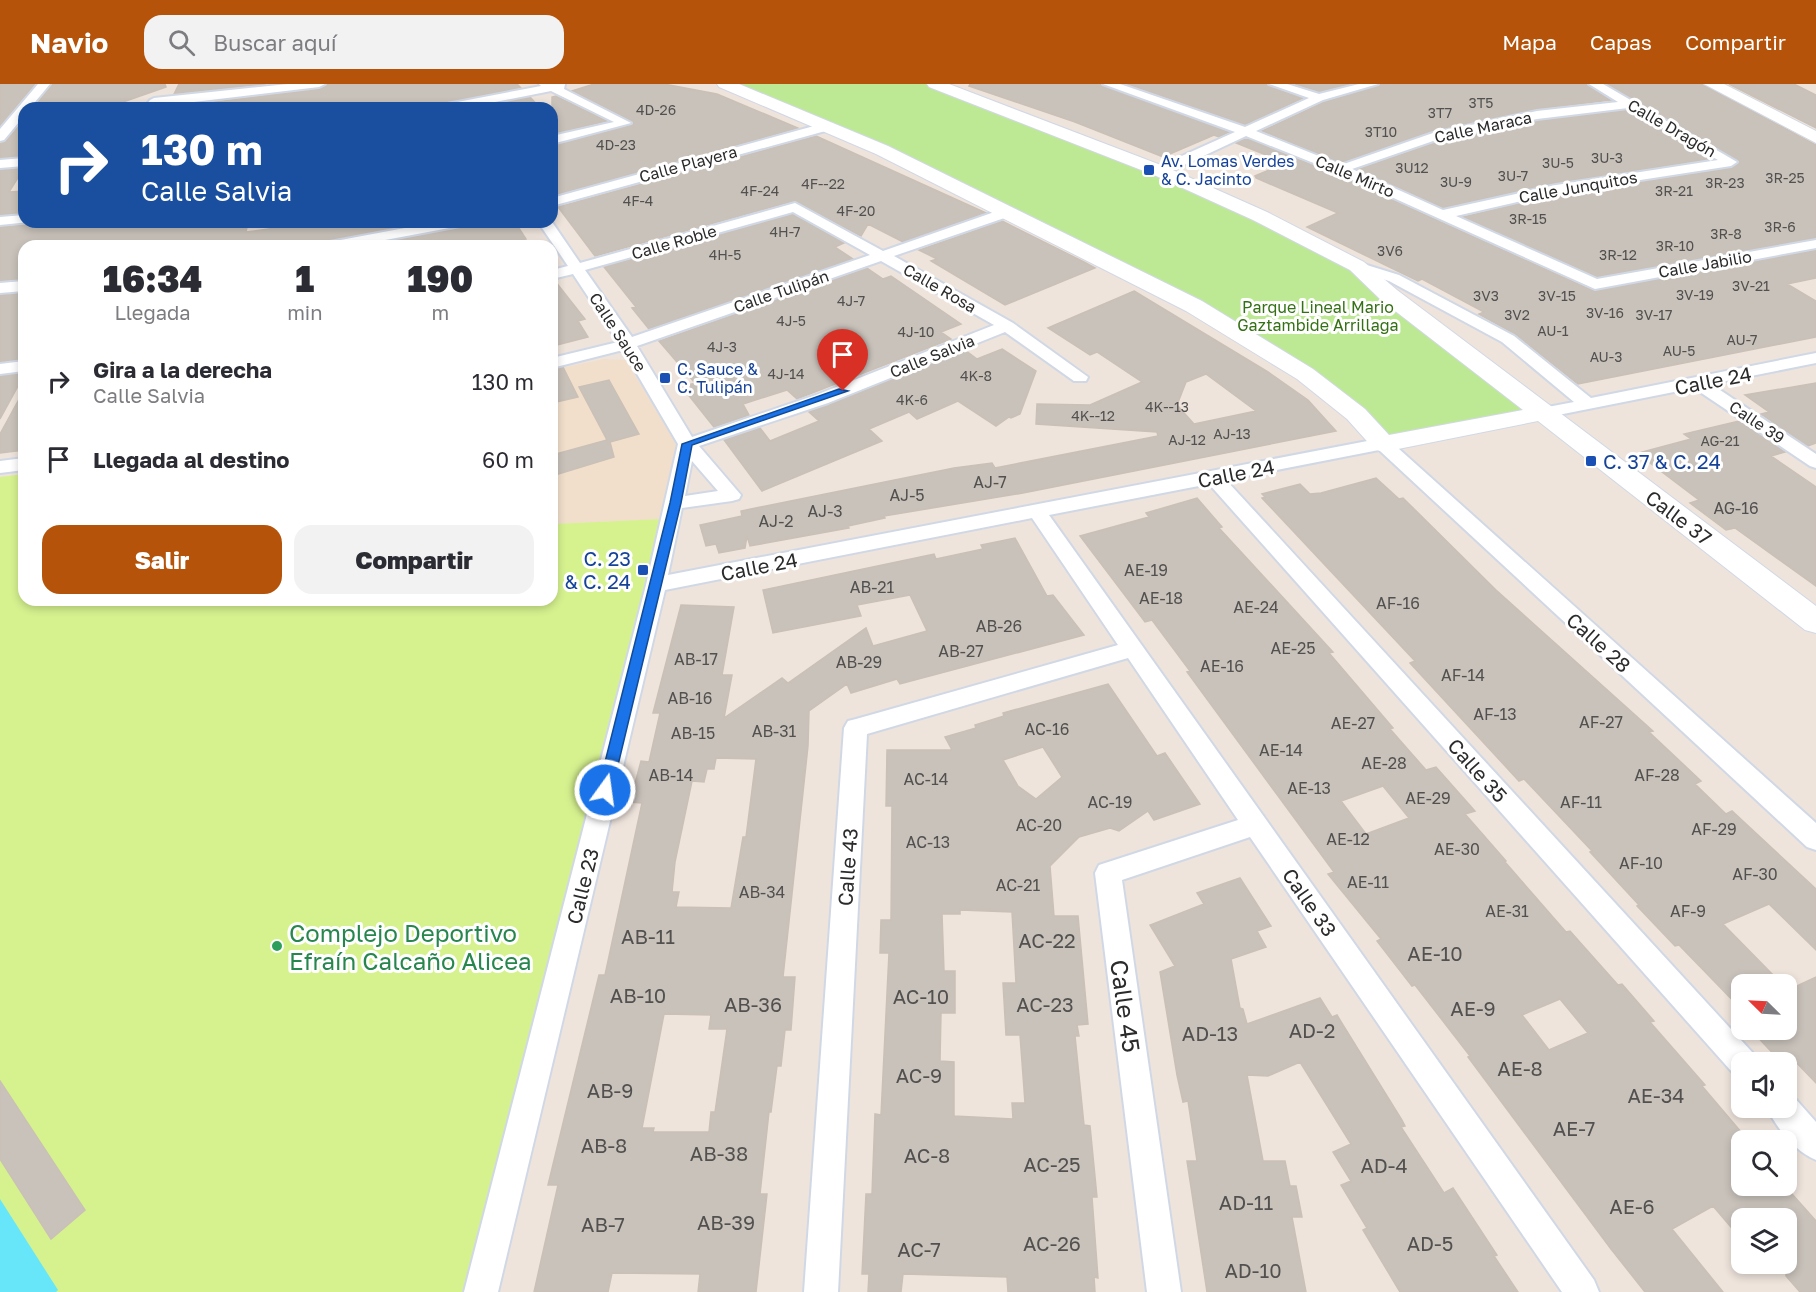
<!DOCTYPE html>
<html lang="es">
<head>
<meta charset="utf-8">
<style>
	:root { --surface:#fff; --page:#f2f2f3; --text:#2b2b33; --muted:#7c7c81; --accent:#b45309 }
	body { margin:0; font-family:"Golos Text",sans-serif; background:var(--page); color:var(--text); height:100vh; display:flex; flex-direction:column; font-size:22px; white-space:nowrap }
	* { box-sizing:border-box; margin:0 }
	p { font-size:20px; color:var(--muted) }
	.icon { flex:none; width:33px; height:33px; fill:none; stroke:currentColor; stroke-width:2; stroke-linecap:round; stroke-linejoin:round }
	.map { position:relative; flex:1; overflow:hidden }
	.sheet { position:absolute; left:18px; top:156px; width:540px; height:366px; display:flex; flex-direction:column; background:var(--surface); border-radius:18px; box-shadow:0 3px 9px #0003 }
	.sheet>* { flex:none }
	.hud { position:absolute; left:18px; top:18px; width:540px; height:126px; border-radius:18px; box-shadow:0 3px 9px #0003; background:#1a4fa0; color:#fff; overflow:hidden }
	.needle { width:39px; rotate:294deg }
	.fabs { position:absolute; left:1731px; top:890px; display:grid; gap:12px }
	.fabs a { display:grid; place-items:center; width:66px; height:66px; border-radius:12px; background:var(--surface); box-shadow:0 3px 9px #0003; font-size:30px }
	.pin { position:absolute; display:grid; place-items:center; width:51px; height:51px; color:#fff; margin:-62px -26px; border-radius:50% 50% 50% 0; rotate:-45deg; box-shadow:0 0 6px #0007 }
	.pin .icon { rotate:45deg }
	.me { position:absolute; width:66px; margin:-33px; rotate:14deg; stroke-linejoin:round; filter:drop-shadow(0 0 4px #0008) }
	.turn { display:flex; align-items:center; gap:21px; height:126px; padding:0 24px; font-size:27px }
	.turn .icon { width:78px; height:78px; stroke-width:2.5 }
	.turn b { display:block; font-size:42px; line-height:51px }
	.eta { display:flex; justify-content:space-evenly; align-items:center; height:102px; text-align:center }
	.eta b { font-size:36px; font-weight:800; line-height:42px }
	.button { display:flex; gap:12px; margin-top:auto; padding:12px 24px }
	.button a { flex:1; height:69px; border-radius:18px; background:var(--accent); color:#fff; font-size:24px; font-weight:800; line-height:69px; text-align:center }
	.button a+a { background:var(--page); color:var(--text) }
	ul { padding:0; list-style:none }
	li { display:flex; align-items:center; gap:18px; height:78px; padding:0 24px }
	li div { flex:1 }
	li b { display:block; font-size:22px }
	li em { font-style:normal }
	header { display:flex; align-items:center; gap:36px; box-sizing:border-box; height:84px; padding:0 30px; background:var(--accent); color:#fff }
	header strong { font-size:28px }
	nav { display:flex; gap:33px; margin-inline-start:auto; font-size:21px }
	.search { width:420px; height:54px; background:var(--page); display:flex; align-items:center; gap:15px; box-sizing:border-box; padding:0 21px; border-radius:18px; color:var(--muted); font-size:22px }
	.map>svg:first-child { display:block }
</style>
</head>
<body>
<header>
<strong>Navio</strong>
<div class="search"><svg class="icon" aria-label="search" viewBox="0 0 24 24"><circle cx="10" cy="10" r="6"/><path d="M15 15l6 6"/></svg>Buscar aquí</div>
<nav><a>Mapa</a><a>Capas</a><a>Compartir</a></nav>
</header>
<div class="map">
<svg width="1816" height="1208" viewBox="0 0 1816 1208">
	<rect width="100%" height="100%" fill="#eee4dc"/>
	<path fill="#f1dfcb" d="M604 275 625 276 671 348 676 361 661 435 552 440V286Z"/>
	<path fill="#bde994" d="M725 0H935L1160 87 1357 182 1543 329 1383 360 1305 290 1008 128Z"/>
	<path fill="#d6f28f" d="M24 390V516H552V440L661 435 468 1208H0V393Z"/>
	<path fill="#67e6f9" d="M0 1115 58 1206 56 1208H0Z"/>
	<path fill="#c9c2bb" stroke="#cac0b6" stroke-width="1.5" fill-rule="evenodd" d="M0 0H35L0 42Z
		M52 0H165L166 3 123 18 119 24H33Z
		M179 0H266L174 10Z
		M327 0H517L521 4 447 18 439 24H167L319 5Z
		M594 0H664L717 10 798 44 552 112V62L633 40 632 37 572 7Z
		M970 0H1101L1229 48 1219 53 1214 51 1163 73 1075 38 969 2Z
		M1127 0H1267L1303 14 1245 41Z
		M1295 0H1350L1319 8Z
		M1380 0H1587L1611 16 1537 25 1433 47 1341 79 1262 47 1324 18Z
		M1607 0H1702L1816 61V154L1597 193 1463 133 1556 111 1731 84 1739 79Z
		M1729 0H1794L1816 11V44Z
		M556 12 607 37 552 50V13Z
		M530 13 540 24H477Z
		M1628 26 1711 75 1556 99 1443 124 1358 85 1437 58 1537 37Z
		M24 36V72L0 74V59L6 57Z
		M816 52 986 129 903 158 868 140 861 152 794 117 595 172 558 123Z
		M1246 54 1335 90 1594 207 1816 166V194L1787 200 1816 217V253L1578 300 1515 250 1479 230 1484 228 1422 195 1418 197 1307 143 1338 129 1256 94 1255 92 1286 79 1236 59Z
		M24 84 9 108 24 107V129L0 131V86Z
		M793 130 844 159 835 163 853 175 649 245 632 224 636 223 604 183Z
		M1002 137 1084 178 1095 184 1005 221 931 177 937 175 919 166Z
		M66 138H248L246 148 290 142V138H425L330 156 321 162H314V158L289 162H24V195L0 197V143Z
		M469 138H515L526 155 513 158 515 162H365L460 144Z
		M867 184 883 195 891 192 961 240 941 248 951 255 797 315 787 306 743 320 749 331 714 343 682 303 695 299 659 257Z
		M552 197H555L585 235 578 237 588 253 553 262 557 271 552 272Z
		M1134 207 1268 288 1308 316 1336 347 1023 409 884 432 885 434 848 442 849 444 750 462 747 452 745 464 719 469 716 460 706 462 700 441 742 432 741 427 954 384 992 379 995 384 1158 352 1157 348 1036 340 1037 320 1090 321 1142 298 1097 268 1090 271 1048 244ZM1206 290 1256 327 1194 340 1177 321 1186 298Z
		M24 209V275L0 278V211Z
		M1002 265 1036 287 1020 330 1011 334 1009 333 996 342 958 317 917 335 909 328 869 345 882 357 762 407 724 356 760 344 770 357 819 337 809 328 965 266 977 275Z
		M563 283 578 313 552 319V286Z
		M24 289V291L0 335V292Z
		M609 296 639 350 610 358 614 373 552 392V371L607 356 579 303Z
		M1816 299V359L1808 362 1761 330 1769 328 1745 311Z
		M24 306V366L0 369V350Z
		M1739 337 1785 368 1771 372 1816 403V502L1735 444 1726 446 1690 419 1699 416 1645 375 1649 374 1642 368 1691 355 1684 350Z
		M1376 394 1399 415 1403 414 1496 506 1653 647 1649 648 1701 697 1695 700 1726 730 1732 727 1816 805V866L1769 820 1723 840 1782 900H1742V926L1679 861 1675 862 1637 822 1639 821 1590 768 1592 767 1524 695 1519 697 1410 579 1415 577 1262 414 1265 413 1262 410 1300 400 1310 410 1321 409Z
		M1197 414 1222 443 1219 444 1333 568 1329 569 1393 644 1390 645 1426 686 1436 683 1475 727 1465 730 1506 777 1505 778 1566 848 1570 847 1618 901 1622 900 1654 937 1650 938 1705 1001 1702 1002 1742 1049V1101H1784L1816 1137V1208H1800L1786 1192V1134H1742V1156L1713 1122 1672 1145 1723 1208H1645L1611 1165 1468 973 1470 972 1415 901 1412 902 1377 857 1381 855 1328 790 1334 788 1187 588 1190 587 1152 536 1145 538 1080 452 1149 433 1146 429ZM1383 702 1409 734 1366 750 1341 717ZM1560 915 1588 949 1549 966 1522 931Z
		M1015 454 1047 512 1053 511 1084 551 900 600 897 595 851 609 847 600 809 627 808 662 783 893H795L791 946H785L781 982H777L771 1028H769L760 1110H767L756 1208H698L700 1190 612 1189 608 1208H534L558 1101H548L599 891H605L642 719 630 718 641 677 649 678 660 629H653L681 521 734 523 722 591H732L724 634 782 594 788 599 866 544 873 562 927 547 910 511 857 521 861 532 773 549 763 506 934 470 936 475 983 465 981 461ZM716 674 756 675 746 753H743L731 824 676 823 679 808H672L675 778 692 697 704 698 707 685H714ZM664 930 711 931 709 945H727L715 1028H711L709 1048H653L654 1044H642Z
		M1108 600 1157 672 1165 669 1200 720 1154 736 1148 727 1119 747 1110 744 1079 753 1050 782 1054 832H1078L1088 940 1077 941 1079 952H1075L1084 1041 1090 1042 1097 1113H1092L1098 1194 1094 1193 1095 1208H1008L1007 1193 903 1190 901 1208H868L869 1190H862L866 1110H872L875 1030 881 1031 889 869H880L881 836H891L892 722H886L887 666H952L945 653 976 644 975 641 1004 632 1003 629ZM1043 663 1062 693 1036 715 1018 702 1003 676ZM960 826 1012 828 1016 899H1003L1006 951H1020L1025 1019H1012L1013 1035 954 1032V978L940 977 941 929H955V887H944L942 830H960Z
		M1240 794 1271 842 1257 847 1266 863 1231 875 1240 924 1243 925 1247 940 1320 914 1332 933 1337 931 1343 941 1402 1036 1405 1042 1401 1043 1444 1109 1453 1104 1497 1171 1494 1172 1518 1208H1400L1363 1146 1367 1144 1341 1101 1351 1097 1333 1068 1351 1060 1300 978 1268 992 1247 991 1263 1077H1285L1290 1102H1296L1302 1133H1292L1306 1208H1207L1187 1077H1197L1188 1017 1183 1018 1177 991 1160 888 1175 882 1150 841 1204 820 1197 809Z
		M1816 893V999L1792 974 1781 978 1750 945H1786V907Z
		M0 997 85 1126 51 1155 0 1075Z"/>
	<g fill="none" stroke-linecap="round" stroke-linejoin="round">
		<defs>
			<path id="street" d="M38 0H50L30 24H24V32L4 56 0 57V45Z
				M288 0H325L319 3 144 24 150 16 154 14Z
				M539 0H565L564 5 631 39 552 60V52L614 38 551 7 465 24H441L447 20 541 2Z
				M1103 0H1120L1245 43 1309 14 1269 0H1287L1319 10 1359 0H1378L1323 16 1256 47 1341 81 1433 49 1537 27 1618 18 1589 0H1603L1737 78 1731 82 1556 109 1456 132 1597 195 1816 156V164L1595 205 1336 88 1246 52 1165 90H1155V84L1235 48ZM1628 24 1718 76 1556 101 1443 126 1352 85 1436 56 1537 35Z
				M825 39 831 43 829 46 552 122V114Z
				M24 74V82L0 84V76Z
				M795 119 883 167 1003 125H1013V131L894 172 1013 239 1088 293 1086 297H1074L1005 248 828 319 699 362 741 411 739 415 732 417 682 424 668 491 1383 354 1389 356 1816 739V766L1807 763 1379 366 1226 396 1752 968 1757 978H1742V992L1732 988 1209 400 1049 431 1594 1196 1599 1208H1562L1250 753 1122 796 1181 1208H1147L1095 789 1099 781 1238 736 1128 574 867 650 838 1208H804L844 644 848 637 856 635 1118 561 1032 434 665 506 498 1208H464L646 501 678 360 623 266 552 284V274L618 258 573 190 552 195V186L568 182 538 138H552L580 179ZM793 128 870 171 632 253 585 186ZM881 177 994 241 816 311 692 353 637 262ZM692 377 718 407 685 412Z
				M24 131V138H29L0 141V133Z
				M437 138H467L460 142 353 162H323L330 158Z
				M1357 178 1399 191 1514 252 1591 314 1816 269V279L1711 300 1816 370V384L1810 382 1694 304 1543 334 1537 333 1534 329 1537 325 1574 318 1502 258 1389 197 1352 185 1350 182 1352 179Z
				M24 197V207L0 209V199Z
				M24 277V287L0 290V280Z
				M24 374V386L0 389V377Z
				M1786 1010 1793 1012 1816 1038V1076C1796 1068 1775 1043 1767 1023H1786Z"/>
			<path id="secondary" d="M717 0H739L888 62 1202 217 1313 285 1365 325 1389 351 1523 326 1381 216 1350 186 1253 136 1154 91 929 3 927 0H949L1166 83 1267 128 1364 178 1397 206 1816 522V549L1805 546 1538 337 1383 368 1374 365 1347 335 1297 295 1186 227 876 70 719 3Z
				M1704 0H1724L1816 47V59Z"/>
		</defs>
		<use href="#street" stroke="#d1d8e5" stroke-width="4"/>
		<use href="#secondary" stroke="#d1d8e5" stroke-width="2"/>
		<use href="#street" fill="#fff" fill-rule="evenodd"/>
		<use href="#secondary" fill="#fff" fill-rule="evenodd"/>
	</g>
	<path fill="#1a73e8" stroke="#114b97" stroke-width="1.5" d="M839 305 848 307 692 361 681 419 612 706 605 712 600 711 598 706 670 419 682 360Z"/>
	<g fill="#1a4fb4" stroke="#fff" stroke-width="2">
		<rect x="1143" y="80" width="12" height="12" rx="3"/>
		<rect x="659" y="288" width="12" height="12" rx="3"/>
		<rect x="1585" y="371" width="12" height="12" rx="3"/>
		<rect x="637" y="480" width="12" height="12" rx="3"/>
	</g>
	<circle fill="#2e9e5b" stroke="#fff" stroke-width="2" cx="277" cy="862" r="6"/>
	<g text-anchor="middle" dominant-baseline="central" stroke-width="6" stroke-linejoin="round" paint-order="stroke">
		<g font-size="14" fill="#52514f">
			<text x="1481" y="18">3T5</text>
			<text x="656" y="25">4D-26</text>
			<text x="1440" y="28">3T7</text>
			<text x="1381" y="47">3T10</text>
			<text x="616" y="60">4D-23</text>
			<text x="1607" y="73">3U-3</text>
			<text x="1558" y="78">3U-5</text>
			<text x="1412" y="83">3U12</text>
			<text x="1513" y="91">3U-7</text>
			<text x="1785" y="93">3R-25</text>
			<text x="1456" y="97">3U-9</text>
			<text x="1725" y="98">3R-23</text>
			<text x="823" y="99">4F--22</text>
			<text x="760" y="106">4F-24</text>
			<text x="1674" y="106">3R-21</text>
			<text x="638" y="116">4F-4</text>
			<text x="856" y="126">4F-20</text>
			<text x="1528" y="134">3R-15</text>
			<text x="1780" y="142">3R-6</text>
			<text x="785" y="147">4H-7</text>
			<text x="1726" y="149">3R-8</text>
			<text x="1675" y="161">3R-10</text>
			<text x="1390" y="166">3V6</text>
			<text x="725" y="170">4H-5</text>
			<text x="1618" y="170">3R-12</text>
			<text x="1751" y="201">3V-21</text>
			<text x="1695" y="210">3V-19</text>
			<text x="1486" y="211">3V3</text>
			<text x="1557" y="211">3V-15</text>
			<text x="851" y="216">4J-7</text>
			<text x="1605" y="228">3V-16</text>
			<text x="1517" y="230">3V2</text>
			<text x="1654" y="230">3V-17</text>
			<text x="791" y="236">4J-5</text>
			<text x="1553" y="246">AU-1</text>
			<text x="916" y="247">4J-10</text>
			<text x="1742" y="255">AU-7</text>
			<text x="722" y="262">4J-3</text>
			<text x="1679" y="266">AU-5</text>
			<text x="1606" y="272">AU-3</text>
			<text x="786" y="289">4J-14</text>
			<text x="976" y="291">4K-8</text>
			<text x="912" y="315">4K-6</text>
			<text x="1167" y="322">4K--13</text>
			<text x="1093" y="331">4K--12</text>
			<text x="1232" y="349">AJ-13</text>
			<text x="1187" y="355">AJ-12</text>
			<text x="1720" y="356">AG-21</text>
		</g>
		<g font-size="16" fill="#2b2b2b" stroke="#fff">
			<text transform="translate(1483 43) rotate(-12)">Calle Maraca</text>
			<text transform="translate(1672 44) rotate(30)">Calle Dragón</text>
			<text transform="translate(688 80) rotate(-15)">Calle Playera</text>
			<text transform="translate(1355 92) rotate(23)">Calle Mirto</text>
			<text transform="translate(1578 103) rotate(-10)">Calle Junquitos</text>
			<text transform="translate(674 158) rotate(-16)">Calle Roble</text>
			<text transform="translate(1705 180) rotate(-10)">Calle Jabilio</text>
			<text transform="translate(940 204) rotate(30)">Calle Rosa</text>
			<text transform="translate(781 207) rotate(-19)">Calle Tulipán</text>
			<text transform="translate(618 248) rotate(57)">Calle Sauce</text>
			<text transform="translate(932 272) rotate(-22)">Calle Salvia</text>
			<text transform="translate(1757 338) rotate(34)">Calle 39</text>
		</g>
		<g font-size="16" fill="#164399" stroke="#fff" text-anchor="start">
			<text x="1161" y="77">Av. Lomas Verdes<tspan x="1161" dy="18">&amp; C. Jacinto</tspan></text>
			<text x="677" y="285">C. Sauce &amp;<tspan x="677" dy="18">C. Tulipán</tspan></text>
		</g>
		<g font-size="16" fill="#347014" stroke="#fff">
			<text x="1318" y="223">Parque Lineal Mario<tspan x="1318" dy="18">Gaztambide Arrillaga</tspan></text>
		</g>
		<g font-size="16" fill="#52514f">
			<text x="990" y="398">AJ-7</text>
			<text x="907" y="411">AJ-5</text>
			<text x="1736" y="424">AG-16</text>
			<text x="825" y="427">AJ-3</text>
			<text x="776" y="437">AJ-2</text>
			<text x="1146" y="486">AE-19</text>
			<text x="872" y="503">AB-21</text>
			<text x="1161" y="514">AE-18</text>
			<text x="1398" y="519">AF-16</text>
			<text x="1256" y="523">AE-24</text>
			<text x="999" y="542">AB-26</text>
			<text x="1293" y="564">AE-25</text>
			<text x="961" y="567">AB-27</text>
			<text x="696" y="575">AB-17</text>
			<text x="859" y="578">AB-29</text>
			<text x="1222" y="582">AE-16</text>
			<text x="1463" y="591">AF-14</text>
			<text x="690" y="614">AB-16</text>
			<text x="1495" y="630">AF-13</text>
			<text x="1601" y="638">AF-27</text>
			<text x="1353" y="639">AE-27</text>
			<text x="1047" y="645">AC-16</text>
			<text x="774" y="647">AB-31</text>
			<text x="693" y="649">AB-15</text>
			<text x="1281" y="666">AE-14</text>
			<text x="1384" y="679">AE-28</text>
			<text x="671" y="691">AB-14</text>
			<text x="1657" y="691">AF-28</text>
			<text x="926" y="695">AC-14</text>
			<text x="1309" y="704">AE-13</text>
			<text x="1428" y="714">AE-29</text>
			<text x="1110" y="718">AC-19</text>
			<text x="1581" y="718">AF-11</text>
			<text x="1039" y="741">AC-20</text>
			<text x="1714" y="745">AF-29</text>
			<text x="1348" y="755">AE-12</text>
			<text x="928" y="758">AC-13</text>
			<text x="1457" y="765">AE-30</text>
			<text x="1641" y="779">AF-10</text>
			<text x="1755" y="790">AF-30</text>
			<text x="1368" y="798">AE-11</text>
			<text x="1018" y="801">AC-21</text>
			<text x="762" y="808">AB-34</text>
			<text x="1507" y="827">AE-31</text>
			<text x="1688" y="827">AF-9</text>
		</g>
		<g font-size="20" fill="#2b2b2b" stroke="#fff">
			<text transform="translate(1713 296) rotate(-11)">Calle 24</text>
			<text transform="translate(1236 389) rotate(-11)">Calle 24</text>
			<text transform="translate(1679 433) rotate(37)">Calle 37</text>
			<text transform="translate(759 482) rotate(-11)">Calle 24</text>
			<text transform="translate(1599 558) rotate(42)">Calle 28</text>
			<text transform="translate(1478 686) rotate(48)">Calle 35</text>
			<text transform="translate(847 783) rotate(-86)">Calle 43</text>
			<text transform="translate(582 802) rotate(-76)">Calle 23</text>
			<text transform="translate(1310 818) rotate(55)">Calle 33</text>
		</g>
		<g font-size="20" fill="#164399" stroke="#fff" text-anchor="start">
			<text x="1603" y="377">C. 37 &amp; C. 24</text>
			<text x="631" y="474" text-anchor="end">C. 23<tspan x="631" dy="23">&amp; C. 24</tspan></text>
		</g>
		<g font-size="20" fill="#52514f">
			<text x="648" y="852">AB-11</text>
			<text x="1047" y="856">AC-22</text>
			<text x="1435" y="869">AE-10</text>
			<text x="638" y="911">AB-10</text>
			<text x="921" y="912">AC-10</text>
			<text x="753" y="920">AB-36</text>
			<text x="1045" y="920">AC-23</text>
			<text x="1473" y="924">AE-9</text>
			<text x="1312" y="946">AD-2</text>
			<text x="1210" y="949">AD-13</text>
			<text x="1520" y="984">AE-8</text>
			<text x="919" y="991">AC-9</text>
			<text x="610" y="1006">AB-9</text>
			<text x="1656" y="1011">AE-34</text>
			<text x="1574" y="1044">AE-7</text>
			<text x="604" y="1061">AB-8</text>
			<text x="719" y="1069">AB-38</text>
			<text x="927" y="1071">AC-8</text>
			<text x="1052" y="1080">AC-25</text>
			<text x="1384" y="1081">AD-4</text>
			<text x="1246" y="1118">AD-11</text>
			<text x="1632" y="1122">AE-6</text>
			<text x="726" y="1138">AB-39</text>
			<text x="603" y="1140">AB-7</text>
			<text x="1052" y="1159">AC-26</text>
			<text x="1430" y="1159">AD-5</text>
			<text x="919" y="1165">AC-7</text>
			<text x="1253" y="1186">AD-10</text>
		</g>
		<g font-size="24" fill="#27864d" stroke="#fff" text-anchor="start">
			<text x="289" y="848">Complejo Deportivo<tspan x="289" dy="28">Efraín Calcaño Alicea</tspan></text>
		</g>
		<g font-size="24" fill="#2b2b2b" stroke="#fff">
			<text transform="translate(1126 922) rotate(82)">Calle 45</text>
		</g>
	</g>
</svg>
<div class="fabs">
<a><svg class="needle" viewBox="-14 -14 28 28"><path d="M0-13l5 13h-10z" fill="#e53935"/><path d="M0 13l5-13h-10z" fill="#7c7c81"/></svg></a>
<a><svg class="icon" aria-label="sound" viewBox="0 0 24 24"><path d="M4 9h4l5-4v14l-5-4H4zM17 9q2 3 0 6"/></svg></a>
<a><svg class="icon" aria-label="search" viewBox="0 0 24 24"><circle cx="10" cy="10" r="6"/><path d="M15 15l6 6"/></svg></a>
<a><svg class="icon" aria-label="layers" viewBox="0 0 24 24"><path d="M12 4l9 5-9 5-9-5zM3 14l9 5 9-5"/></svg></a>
</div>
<div class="pin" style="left:843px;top:307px;background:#d93025"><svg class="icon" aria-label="arrive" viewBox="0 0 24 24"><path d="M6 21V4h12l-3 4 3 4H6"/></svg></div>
<svg class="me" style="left:605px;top:706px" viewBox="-20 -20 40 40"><circle r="17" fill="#1a73e8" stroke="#fff" stroke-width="3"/><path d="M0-11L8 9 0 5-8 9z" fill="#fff"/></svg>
<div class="hud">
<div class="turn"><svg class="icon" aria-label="right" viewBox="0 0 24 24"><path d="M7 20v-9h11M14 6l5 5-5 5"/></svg><div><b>130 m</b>Calle Salvia</div></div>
</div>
<section class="sheet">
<div class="eta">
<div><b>16:34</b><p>Llegada</p></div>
<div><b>1</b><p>min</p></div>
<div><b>190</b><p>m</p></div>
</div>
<ul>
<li><svg class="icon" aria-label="right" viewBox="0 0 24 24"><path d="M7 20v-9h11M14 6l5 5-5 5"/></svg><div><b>Gira a la derecha</b><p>Calle Salvia</p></div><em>130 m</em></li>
<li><svg class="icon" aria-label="arrive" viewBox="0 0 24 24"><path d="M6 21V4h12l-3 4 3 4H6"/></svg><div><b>Llegada al destino</b></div><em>60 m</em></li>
</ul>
<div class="button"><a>Salir</a><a>Compartir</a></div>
</section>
</div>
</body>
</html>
